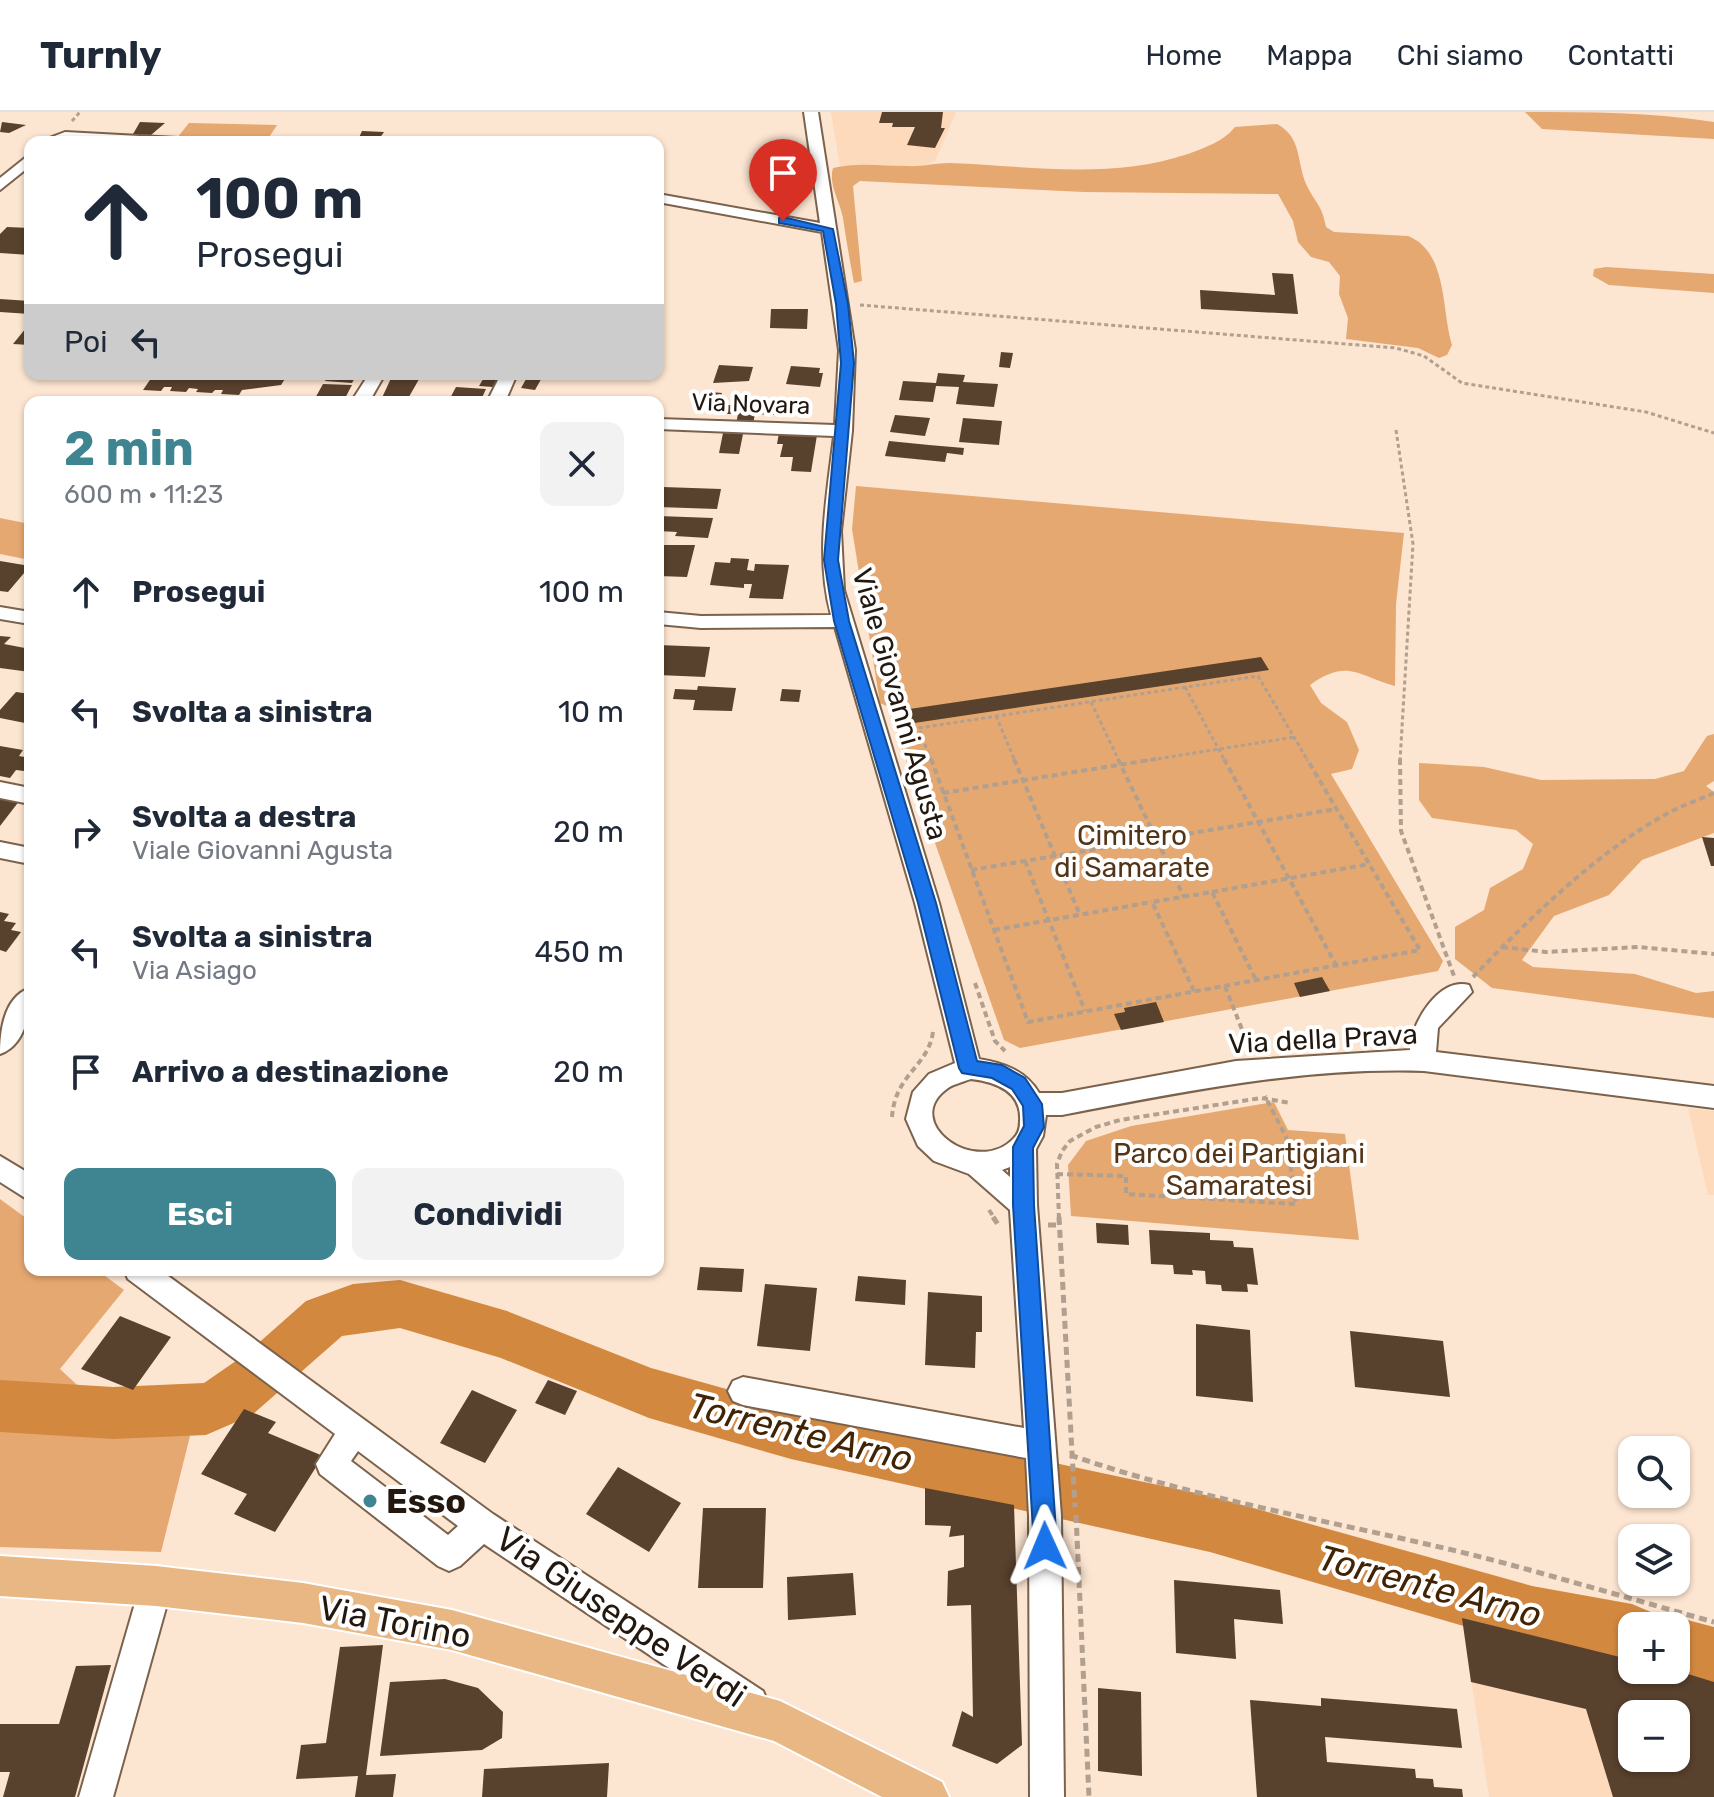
<!DOCTYPE html>
<html lang="it">
<head>
<meta charset="utf-8">
<style>
	:root { --surface:#fff; --page:#f2f2f3; --text:#1f2937; --muted:#747a83; --line:#e0e1e3; --accent:#3f8491 }
	body { margin:0; font-family:Rubik,sans-serif; background:var(--page); color:var(--text); height:100vh; display:flex; flex-direction:column; font-size:30px; white-space:nowrap }
	* { box-sizing:border-box; margin:0 }
	p { font-size:26px; color:var(--muted) }
	.icon { flex:none; width:44px; height:44px; fill:none; stroke:currentColor; stroke-width:2; stroke-linecap:round; stroke-linejoin:round }
	.map { position:relative; flex:1; overflow:hidden }
	.drawer { position:absolute; left:24px; top:284px; width:640px; height:880px; display:flex; flex-direction:column; background:var(--surface); border-radius:16px; box-shadow:0 2px 6px #0004 }
	.drawer>* { flex:none }
	.banner { position:absolute; left:24px; top:24px; width:640px; height:244px; border-radius:16px; box-shadow:0 2px 6px #0004; background:#fff; color:var(--text); overflow:hidden }
	.controls { position:absolute; left:1618px; top:1324px; display:grid; gap:16px }
	.controls a { display:grid; place-items:center; width:72px; height:72px; border-radius:16px; background:var(--surface); box-shadow:0 2px 6px #0004; font-size:40px }
	.pin { position:absolute; display:grid; place-items:center; width:68px; height:68px; color:#fff; margin:-82px -34px; border-radius:50% 50% 50% 0; rotate:-45deg; box-shadow:0 0 8px #0007 }
	.pin .icon { rotate:45deg }
	.me { position:absolute; width:88px; margin:-44px; rotate:359deg; stroke-linejoin:round; filter:drop-shadow(0 0 6px #0008) }
	.turn { display:flex; align-items:center; gap:28px; height:168px; padding:0 40px; font-size:36px }
	.turn .icon { width:104px; height:104px; stroke-width:2.5 }
	.turn b { display:block; font-size:56px; line-height:68px }
	.then { display:flex; align-items:center; height:76px; padding:0 40px; background:#0003; gap:16px; font-size:30px }
	.round { display:grid; place-items:center; flex:none; width:84px; height:84px; border-radius:16px; background:var(--page) }
	.overview { display:flex; align-items:center; justify-content:space-between; height:136px; padding:0 40px }
	h1 { font-size:48px; font-weight:700; line-height:60px; color:var(--accent) }
	.action { display:flex; gap:16px; margin-top:auto; padding:16px 40px }
	.action a { flex:1; height:92px; border-radius:16px; background:var(--accent); color:#fff; font-size:32px; font-weight:700; line-height:92px; text-align:center }
	.action a+a { background:var(--page); color:var(--text) }
	ul { padding:0; list-style:none }
	li { display:flex; align-items:center; gap:24px; height:120px; padding:0 40px }
	li div { flex:1 }
	li b { display:block; font-size:30px }
	li em { font-style:normal }
	header { display:flex; align-items:center; gap:48px; box-sizing:border-box; height:112px; padding:0 40px; background:var(--surface); border-bottom:2px solid var(--line) }
	header strong { font-size:38px }
	nav { display:flex; gap:44px; margin-inline-start:auto; font-size:28px }
	.map>svg:first-child { display:block }
</style>
</head>
<body>
<header>
<strong>Turnly</strong>
<nav><a>Home</a><a>Mappa</a><a>Chi siamo</a><a>Contatti</a></nav>
</header>
<div class="map">
<svg width="1714" height="1685" viewBox="0 0 1714 1685">
	<rect width="100%" height="100%" fill="#fce5d1"/>
	<path fill="#fddabc" fill-rule="evenodd" d="M831 0H956L935 49 921 55 840 54Z
		M1688 996 1714 999V1083H1708Z
		M1462 1506 1632 1548V1558H1675L1714 1570V1685H1489ZM1632 1602H1676V1646H1632Z"/>
	<path fill="#e6a871" d="M1525 0C1589 0 1651 0 1714 10V27L1542 17Z
		M189 11 277 13 266 30 177 26Z
		M1277 12C1303 26 1296 51 1307 74 1316 92 1322 93 1326 115L1334 120 1408 124C1448 140 1441 197 1452 233L1447 243 1439 246 1418 236 1346 227 1348 206 1339 182 1340 164 1329 150 1311 145 1298 130 1293 109 1278 82 1084 80 860 69 853 74 862 169 854 171C850 149 846 128 843 106 840 90 828 72 833 56 857 50 882 54 907 54 921 55 935 51 950 51 1030 54 1110 68 1188 42 1206 35 1223 30 1235 15Z
		M1606 155 1714 162V181L1609 173 1593 164 1594 157Z
		M856 374 1404 421 1396 492 1395 574C1358 564 1348 546 1310 573L1321 591 1347 610 1359 638 1352 657 1331 662 1443 849 1438 859 1020 936 1004 928 892 608 899 606 897 599 880 591 852 417Z
		M0 406 30 412V448L0 442Z
		M1714 622V669L1706 674 1714 680V721L1642 748 1609 783 1554 804 1522 848 1533 855 1635 862 1696 881 1714 879V906L1492 876 1455 847V815L1484 798 1490 776 1523 757 1533 732 1516 718 1432 706 1419 688V651L1484 655 1541 668 1655 667 1684 659 1707 624Z
		M1274 990 1288 1018 1345 1022 1359 1128 1071 1104 1068 1053 1086 1029 1131 1014Z
		M0 1087 30 1109V1158H97L124 1178 60 1257 88 1283 78 1311 193 1312 161 1440 0 1435Z"/>
	<g fill="none" stroke-linecap="round" stroke-linejoin="round">
		<path fill="#d38840" fill-rule="evenodd" d="M400 1168 507 1199 651 1256 791 1295 1210 1384 1532 1474 1632 1492 1653 1501 1658 1513 1676 1505 1714 1515V1575L1659 1558H1676V1514H1632V1552L1532 1534 1210 1440 791 1347 649 1306 501 1246 400 1216 342 1224 252 1303 206 1323 113 1327 0 1320V1268L113 1275 204 1271 246 1242 306 1189 353 1172Z"/>
	</g>
	<path fill="#58412d" fill-rule="evenodd" d="M882 0H943L941 16H945L935 36 907 33 915 15H892L893 11H879Z
		M2 10 26 13 9 21 0 20Z
		M140 10 165 11 151 23 133 22Z
		M362 19 384 20 377 30H357Z
		M7 115 30 116V143L0 141V122Z
		M1272 161 1293 162 1298 202 1201 197 1200 178 1275 183Z
		M0 187 30 189V202L0 200Z
		M771 197H808L807 217 770 216Z
		M26 216 30 217V233L13 232Z
		M1001 240 1013 241 1010 256 999 255Z
		M719 253 753 255 749 269 713 271Z
		M791 254 820 256 819 261H823L820 275 786 272Z
		M938 261 965 263 963 270 998 272 994 295 956 292 959 275 936 274 933 290 899 288 903 269 936 271Z
		M154 262 245 265 247 262H288L281 273 242 278 239 283 221 282 223 278H215L212 281 196 280 198 277 189 276 186 280 170 279 172 275H164L161 279 143 278Z
		M329 262H357L352 271 325 269Z
		M393 262H422L406 290H380Z
		M486 262H501L493 275 479 274Z
		M529 262H544L535 278 521 276Z
		M323 272 352 273 343 290H313Z
		M456 275 486 277 480 290H448Z
		M711 280 722 281 718 297 706 296Z
		M751 290 776 291 774 303 755 302 753 312H736L738 302H726L728 293 750 294Z
		M895 303 930 306 925 324 890 320Z
		M963 306 1002 309 999 333 959 330Z
		M723 321 743 322 739 342 719 341Z
		M779 321 817 323 811 360 791 359 793 345H780L783 332H777Z
		M889 329 929 333 964 336 963 343 947 341 945 350 885 344Z
		M663 375 721 377 717 397 658 395Z
		M658 404 713 406 708 426 675 424 677 420 658 419Z
		M658 433H695L687 465 658 464Z
		M731 446 749 447 747 458 754 459 755 452 789 453 783 487 749 486 752 472H744V476L710 473 715 450 730 451Z
		M0 449 30 454 8 480 0 479Z
		M0 524 11 525 4 532 30 537V560L0 556Z
		M658 533 710 535 705 565 658 563Z
		M1261 545 1269 558 901 613 896 599Z
		M698 574 736 576 732 599 693 598 695 588 673 587 675 577 697 578Z
		M782 577 801 578 799 590 780 589Z
		M16 580 30 582V612L0 606V598Z
		M0 634 23 638 19 644 30 646V652L24 659 16 658 10 666 0 664Z
		M0 685 20 688 0 714Z
		M1702 725 1714 726V754H1711Z
		M0 800 9 802 4 809 16 811 11 818 21 820 6 840 0 838Z
		M1322 865 1330 879 1300 885 1294 871Z
		M1156 890 1164 910 1121 918 1114 902 1125 900 1124 896Z
		M1096 1111 1128 1113 1129 1133 1097 1131Z
		M1149 1118 1210 1121V1128L1233 1129 1234 1135 1253 1136 1258 1173 1247 1172 1248 1180 1222 1179 1221 1173 1206 1172 1205 1159 1192 1158 1193 1163 1174 1162 1173 1153 1151 1152Z
		M700 1155 744 1157 742 1180 697 1178Z
		M858 1164 906 1168 905 1193 855 1189Z
		M765 1172 817 1176 810 1239 757 1234Z
		M928 1180 982 1184V1220H976L975 1256 925 1253Z
		M120 1204 171 1225 133 1278 81 1257Z
		M1196 1212 1250 1218 1253 1290 1196 1284Z
		M1350 1219 1443 1229 1450 1285 1355 1275Z
		M548 1268 577 1279 565 1303 535 1291Z
		M472 1278 517 1298 485 1351 440 1331Z
		M244 1297 276 1310 268 1321 323 1344 275 1420 234 1402 247 1382 201 1362Z
		M618 1355 681 1391 649 1440 586 1402Z
		M925 1376 1014 1393 1022 1633 997 1652 952 1634 962 1599 973 1605 971 1493 947 1494 948 1459 964 1455V1423L949 1425 951 1414 925 1413Z
		M703 1396H766L763 1476H698Z
		M853 1461 856 1503 788 1508 787 1465Z
		M1174 1468 1280 1478 1283 1512 1234 1507 1236 1547 1176 1541Z
		M1462 1506 1632 1548V1558H1675L1714 1570V1685H1613L1586 1597 1471 1570ZM1632 1602H1676V1646H1632Z
		M383 1533 366 1663 396 1662 393 1685H355L358 1664 296 1667 301 1633 326 1631 340 1535Z
		M111 1553 75 1685H3L10 1660H0V1612H59L76 1554Z
		M445 1567 478 1576 503 1600 502 1626 482 1638 380 1644 390 1570Z
		M1098 1576 1141 1580 1142 1664 1098 1659Z
		M1321 1586 1457 1597 1462 1636 1325 1625 1327 1650 1415 1657 1416 1666 1433 1667 1434 1675 1462 1677 1463 1685H1257L1250 1588 1321 1594Z
		M609 1651 607 1685H482L484 1657Z"/>
	<g fill="none" stroke-linecap="round" stroke-linejoin="round">
		<defs>
			<path id="minor" d="M804 0H818L855 238 852 319 841 419 844 478 939 791 979 947C1004 951 1026 959 1039 981H1062L1236 949 1410 938C1410 913 1439 864 1469 873L1472 880 1438 916 1436 940 1714 974V996L1424 959C1301 955 1182 980 1062 1003H1046L1043 1024 1036 1037 1037 1093 1061 1404 1064 1685H1030L1029 1404 1026 1346 743 1293 733 1289 728 1279 733 1269 743 1265 1024 1316 1010 1098 969 1062 934 1049 918 1034 906 1007 913 980 929 962 955 951 915 791 835 515 701 516 658 512V500L701 504 831 503C815 444 827 383 834 324L658 317V307L835 313 839 238 822 120 658 90V82L820 111ZM971 967C996 970 1022 979 1020 1009 1020 1016 1019 1021 1014 1026 977 1066 899 1010 948 976 954 972 963 970 971 967ZM1010 1055V1065L1002 1058Z
				M65 20 177 26 184 30H39Z
				M30 42V54L0 78V66Z
				M369 262H385L369 290H351Z
				M501 262H517L505 290H487Z
				M0 495 30 500V512L0 507Z
				M0 670 30 676V692L0 686Z
				M0 730 30 736V752L0 746Z
				M30 876C30 900 26 933 0 942 0 919 4 885 30 876Z
				M0 1044 30 1062V1089L0 1070Z
				M124 1158H160L493 1402 763 1579 768 1591 763 1603 751 1608 739 1603 484 1432 460 1454 449 1459 438 1454 320 1362 316 1352 335 1322 128 1167ZM358 1339 458 1414 448 1423 351 1349Z
				M156 1458 167 1463 172 1474 113 1685H79L140 1474 145 1463Z"/>
			<path id="major" d="M0 1444 156 1454 303 1471 452 1498 780 1589 942 1670 949 1685H882L774 1629 452 1538 303 1511 156 1494 0 1484Z"/>
		</defs>
		<use href="#minor" stroke="#7b624c" stroke-width="4"/>
		<use href="#major" stroke="#fff" stroke-width="4"/>
		<path stroke="#b19f8f" stroke-width="3" stroke-dasharray="4 3" stroke-linecap="butt" d="M72 9 80 0
			M860 193 1396 236 1424 244 1462 271 1646 300 1714 321
			M1396 318 1413 432 1400 649
			M1185 575 1225 649
			M1091 590 1119 649
			M996 604 1015 649
			M931 649 919 616 1258 564 1308 649
			M1144 649 1295 625"/>
		<path stroke="#b19f8f" stroke-width="4" stroke-dasharray="6 4" stroke-linecap="butt" d="M931 647 1028 910 1420 838 1307 647
			M1014 647 1080 803
			M1118 647 1184 785
			M1224 647 1336 853
			M1400 647 1401 719 1454 864
			M943 681 1156 647
			M1025 749 1085 899
			M971 758 1336 697
			M1212 780 1370 752
			M994 818 1152 790
			M1502 835 1546 840 1638 835 1714 842
			M1473 865C1529 807 1597 740 1668 701 1683 693 1699 688 1714 681
			M975 871 995 929 1005 939
			M1225 874 1250 938
			M1194 879 1152 790 1212 780 1256 868
			M892 1005C895 962 928 955 933 920
			M1057 1062 1126 1064V1082L1296 1092 1286 1025 1265 984
			M989 1098 995 1107
			M1059 1107 1057 1052 1062 1039 1070 1029 1096 1015 1120 1008 1261 986 1291 991"/>
		<path stroke="#b19f8f" stroke-width="5" stroke-dasharray="8 5" stroke-linecap="butt" d="M993 1105 999 1114
			M1059 1105 1075 1395
			M1048 1113H1060
			M1070 1343C1205 1390 1346 1411 1485 1446 1561 1466 1638 1489 1714 1510
			M1076 1403 1089 1685"/>
		<use href="#minor" fill="#fff" fill-rule="evenodd"/>
		<use href="#major" fill="#e9b783" fill-rule="evenodd"/>
	</g>
	<path fill="#1a73e8" stroke="#114b97" stroke-width="2" d="M783 105 833 117 848 192 854 251 838 448 849 509 936 791 977 949 1002 953 1025 966 1042 992 1044 1015 1033 1036 1034 1093 1057 1434 1054 1442 1045 1446 1037 1442 1034 1434 1013 1093V1035L1024 1014 1023 994 1012 977 992 966 962 961 959 956 918 791 834 509 824 448 841 251 836 192 823 119 779 111V106Z"/>
	<circle fill="#3f8491" stroke="#fff" stroke-width="3" cx="370" cy="1389" r="8"/>
	<g text-anchor="middle" dominant-baseline="central" stroke-width="8" stroke-linejoin="round" paint-order="stroke">
		<g font-size="24" fill="#22180f" stroke="#fff">
			<text transform="translate(751 292) rotate(2)">Via Novara</text>
		</g>
		<g font-size="28" fill="#22180f" stroke="#fff">
			<text transform="translate(900 592) rotate(74)">Viale Giovanni Agusta</text>
			<text transform="translate(1323 927) rotate(-3)">Via della Prava</text>
		</g>
		<g font-size="28" fill="#543417" stroke="#fff">
			<text x="1132" y="723">Cimitero<tspan x="1132" dy="32">di Samarate</tspan></text>
			<text x="1239" y="1041">Parco dei Partigiani<tspan x="1239" dy="32">Samaratesi</tspan></text>
		</g>
		<g font-size="34" font-weight="bold" fill="#22180f" stroke="#fff" text-anchor="start">
			<text x="386" y="1389">Esso</text>
		</g>
		<g font-size="34" fill="#22180f" stroke="#fff">
			<text transform="translate(621 1505) rotate(34)">Via Giuseppe Verdi</text>
			<text transform="translate(395 1510) rotate(11)">Via Torino</text>
		</g>
		<g font-size="36" font-style="italic" fill="#422405" stroke="#fff">
			<text transform="translate(801 1320) rotate(14)">Torrente Arno</text>
			<text transform="translate(1430 1474) rotate(15)">Torrente Arno</text>
		</g>
	</g>
</svg>
<div class="controls">
<a><svg class="icon" aria-label="search" viewBox="0 0 24 24"><circle cx="10" cy="10" r="6"/><path d="M15 15l6 6"/></svg></a>
<a><svg class="icon" aria-label="layers" viewBox="0 0 24 24"><path d="M12 4l9 5-9 5-9-5zM3 14l9 5 9-5"/></svg></a>
<a>+</a>
<a>−</a>
</div>
<div class="pin" style="left:783px;top:109px;background:#d93025"><svg class="icon" aria-label="arrive" viewBox="0 0 24 24"><path d="M6 21V4h12l-3 4 3 4H6"/></svg></div>
<svg class="me" style="left:1045px;top:1434px" viewBox="-20 -20 40 40"><path d="M0-17L14 15 0 8-14 15z" fill="#1a73e8" stroke="#fff" stroke-width="4"/></svg>
<div class="banner">
<div class="turn"><svg class="icon" aria-label="ahead" viewBox="0 0 24 24"><path d="M12 20V5M6 11l6-6 6 6"/></svg><div><b>100 m</b>Prosegui</div></div>
<div class="then">Poi<svg class="icon" aria-label="left" viewBox="0 0 24 24"><path d="M17 20v-9H6M10 6l-5 5 5 5"/></svg></div>
</div>
<section class="drawer">
<div class="overview"><div><h1>2 min</h1><p>600 m · 11:23</p></div><a class="round"><svg class="icon" aria-label="close" viewBox="0 0 24 24"><path d="M6 6l12 12M18 6L6 18"/></svg></a></div>
<ul>
<li><svg class="icon" aria-label="ahead" viewBox="0 0 24 24"><path d="M12 20V5M6 11l6-6 6 6"/></svg><div><b>Prosegui</b></div><em>100 m</em></li>
<li><svg class="icon" aria-label="left" viewBox="0 0 24 24"><path d="M17 20v-9H6M10 6l-5 5 5 5"/></svg><div><b>Svolta a sinistra</b></div><em>10 m</em></li>
<li><svg class="icon" aria-label="right" viewBox="0 0 24 24"><path d="M7 20v-9h11M14 6l5 5-5 5"/></svg><div><b>Svolta a destra</b><p>Viale Giovanni Agusta</p></div><em>20 m</em></li>
<li><svg class="icon" aria-label="left" viewBox="0 0 24 24"><path d="M17 20v-9H6M10 6l-5 5 5 5"/></svg><div><b>Svolta a sinistra</b><p>Via Asiago</p></div><em>450 m</em></li>
<li><svg class="icon" aria-label="arrive" viewBox="0 0 24 24"><path d="M6 21V4h12l-3 4 3 4H6"/></svg><div><b>Arrivo a destinazione</b></div><em>20 m</em></li>
</ul>
<div class="action"><a>Esci</a><a>Condividi</a></div>
</section>
</div>
</body>
</html>
